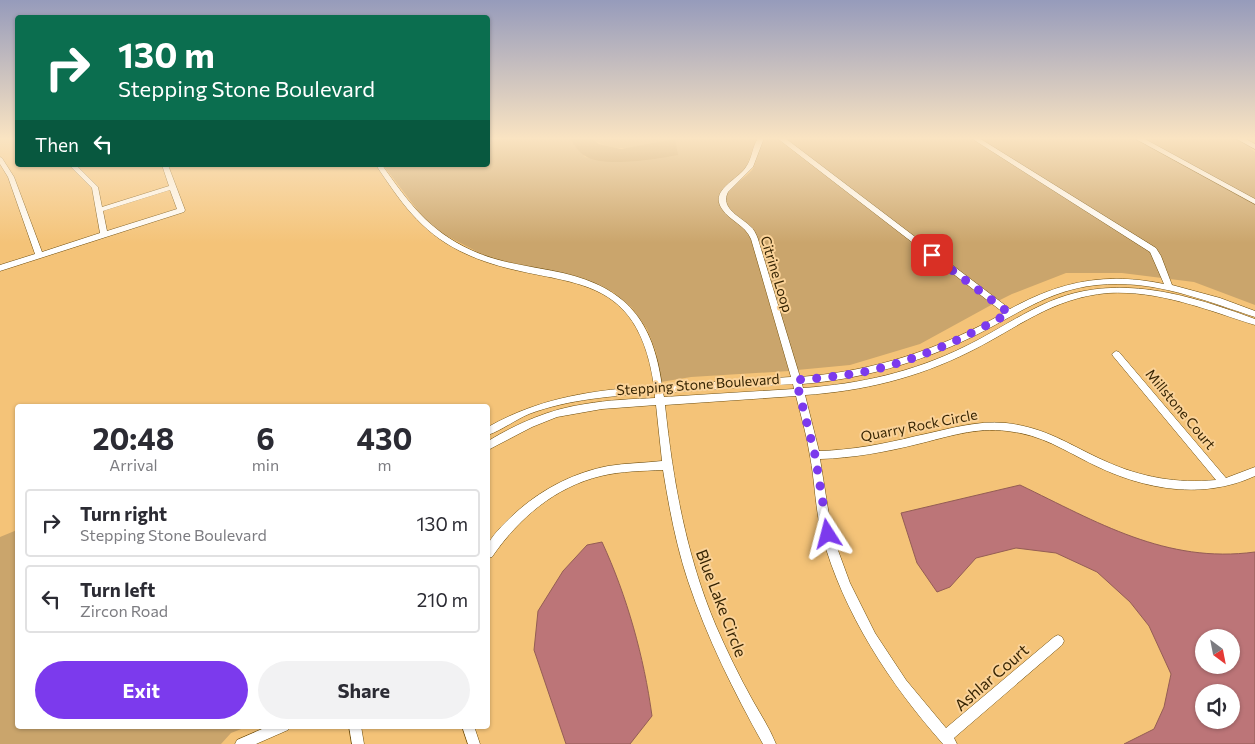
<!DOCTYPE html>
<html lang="en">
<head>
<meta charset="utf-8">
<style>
	:root { --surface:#fff; --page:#f2f2f3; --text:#2b2b33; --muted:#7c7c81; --line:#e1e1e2; --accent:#7c3aed }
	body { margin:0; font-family:Commissioner,sans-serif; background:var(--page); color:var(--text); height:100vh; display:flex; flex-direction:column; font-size:19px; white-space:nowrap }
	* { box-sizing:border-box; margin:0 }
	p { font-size:16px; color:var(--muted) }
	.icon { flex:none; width:28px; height:28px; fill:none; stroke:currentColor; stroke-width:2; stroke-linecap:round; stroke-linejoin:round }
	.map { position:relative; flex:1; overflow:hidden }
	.drawer { position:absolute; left:15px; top:404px; width:475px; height:325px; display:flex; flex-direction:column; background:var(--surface); border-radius:5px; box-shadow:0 1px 4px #0004 }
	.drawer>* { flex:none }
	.banner { position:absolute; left:15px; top:15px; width:475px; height:152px; border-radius:5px; box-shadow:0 1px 4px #0004; background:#0b6e4f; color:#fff; overflow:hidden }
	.needle { width:32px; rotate:148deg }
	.buttons { position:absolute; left:1195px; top:629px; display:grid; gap:10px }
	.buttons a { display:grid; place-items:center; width:45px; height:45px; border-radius:50%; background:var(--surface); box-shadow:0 1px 4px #0004; font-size:25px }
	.pin { position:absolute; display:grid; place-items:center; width:42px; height:42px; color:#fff; margin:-21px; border-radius:10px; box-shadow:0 2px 8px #0006 }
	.me { position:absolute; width:55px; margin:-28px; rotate:351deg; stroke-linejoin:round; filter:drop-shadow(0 0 4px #0008) }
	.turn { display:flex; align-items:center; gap:18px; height:105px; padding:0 20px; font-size:22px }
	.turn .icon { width:65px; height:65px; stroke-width:2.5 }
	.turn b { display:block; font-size:35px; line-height:42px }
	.then { display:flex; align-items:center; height:48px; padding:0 20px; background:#0003; gap:10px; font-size:19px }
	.eta { display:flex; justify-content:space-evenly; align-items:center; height:85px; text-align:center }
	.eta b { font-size:30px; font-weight:700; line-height:35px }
	.action { display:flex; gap:10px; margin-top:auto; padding:10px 20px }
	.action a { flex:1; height:58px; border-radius:30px; background:var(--accent); color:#fff; font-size:20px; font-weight:700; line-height:58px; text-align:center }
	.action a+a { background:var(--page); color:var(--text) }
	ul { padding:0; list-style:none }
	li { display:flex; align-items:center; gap:15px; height:68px; margin:0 10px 8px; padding:0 10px; border:2px solid var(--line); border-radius:5px }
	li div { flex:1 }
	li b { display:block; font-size:19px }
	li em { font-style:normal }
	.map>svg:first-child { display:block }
</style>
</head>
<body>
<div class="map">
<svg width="1255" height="744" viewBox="0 0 1255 744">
	<rect width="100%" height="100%" fill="#f4c378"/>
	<path fill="#caa56c" d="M490 138H569L585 157 601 160 674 139C648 144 616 157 592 138H757C752 147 751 156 747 165 740 178 723 183 718 199 722 217 741 222 750 237L789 371 691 377 661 382 656 352 647 329 632 308 613 292 582 278 487 257 443 234 425 220 383 165H488V145L491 144Z
		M766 138H776L993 304 920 344 850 365 797 370 757 236C750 225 720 208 727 195 732 185 745 178 752 170 759 160 757 147 766 138Z
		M783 138H970L1143 246 1153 255 1162 278 1122 273H1066L1012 294 998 301Z
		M977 138H1133L1255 204V305L1194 282 1170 279 1161 256 1156 250Z
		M1141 138H1234L1247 145 1255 152V200Z
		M17 530 18 726H249L231 733 221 744H0V537Z"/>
	<path fill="#b89257" d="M569 138H592L599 144 621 149 675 139 678 155C657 159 603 168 585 156 579 153 574 144 569 138Z"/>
	<path fill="#bc7578" stroke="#945d55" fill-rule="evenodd" d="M1020 485C1097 522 1166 564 1255 552V744H1124L1154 729 1164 707 1171 674 1149 626 1130 602 1097 572 1056 553 1016 548 976 558 950 587 937 592 917 563 901 513ZM1204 638H1231V665H1204ZM1204 692H1231V720H1204Z
		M602 542C627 596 644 657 652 716L630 744H566L534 650 538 611 563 571 587 545Z"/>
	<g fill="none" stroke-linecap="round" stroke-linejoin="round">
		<defs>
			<path id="minor" d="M758 138H764L753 167 728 192C720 208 739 216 750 226 754 229 756 234 758 239L800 377C875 371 938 350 1004 313L777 138H785L1010 309C1061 281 1106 272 1164 284L1150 252 971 138H979L1156 248 1161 256 1172 285 1220 298 1255 311V317C1203 300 1153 279 1097 285 1048 290 1015 316 972 337 918 363 862 379 802 384L803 388C860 384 913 372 964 347 1004 328 1040 299 1084 291 1142 280 1201 299 1255 319V325C1207 310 1159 290 1108 293 1051 298 1018 328 969 352 917 378 863 391 805 395L819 451C852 450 884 444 916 436 946 430 975 420 1006 423 1048 428 1069 445 1105 461 1140 477 1178 484 1216 480L1113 356 1112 354 1116 351 1119 352 1226 478 1255 467V476C1203 500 1145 490 1094 465 1063 450 1043 435 1007 431 976 427 947 437 918 444 886 452 853 458 820 459L832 534 850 583 875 633 906 680 946 728 1054 637 1058 635 1062 637 1064 641 1062 645 954 738 957 744H943C890 684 843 613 822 535 815 509 815 481 810 456 807 436 801 416 796 396L665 405C673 481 686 555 716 626 727 651 739 676 753 701 761 715 770 729 776 744H763C734 692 707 638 688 581 676 545 669 507 663 470 642 471 622 471 601 476 555 487 519 518 492 557L488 558C488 554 487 550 488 546 489 538 505 523 511 517 538 491 572 473 608 466 626 463 644 463 662 461L656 405 602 409 557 417 532 427 488 450V441C518 423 550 409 585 404 608 400 632 399 655 398V393C613 396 569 399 529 414 515 420 502 430 488 435V427C541 397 594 390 654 386 635 254 548 295 460 251 420 231 400 201 376 165H382C409 203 428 230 471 250 501 264 532 266 563 273 627 288 653 321 662 385L791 377 751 239C745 225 730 221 722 209 709 190 738 180 746 167 752 159 752 147 758 138ZM793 384 794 389 664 397 663 393Z
				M1134 138H1143L1255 199V204Z
				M1235 138H1244L1255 144V149Z
				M0 157 2 158 14 177 42 252 100 233 92 188 69 165H76L98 187 102 207 169 186 162 165H168L185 210 184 212 0 271V265L35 254 8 177 0 164ZM170 190 177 209 107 231 103 211Z
				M269 726H290L288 730 256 744H235L237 740Z
				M349 726H361L364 744H352Z
				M462 726H474L480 744H468Z"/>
		</defs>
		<use href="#minor" stroke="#6c4b0a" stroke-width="1"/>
		<use href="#minor" fill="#fff" fill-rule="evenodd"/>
	</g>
	<linearGradient id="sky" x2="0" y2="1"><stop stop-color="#969bbb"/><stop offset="0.57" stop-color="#fae4c2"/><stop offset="1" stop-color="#fae4c2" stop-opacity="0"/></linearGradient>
	<rect width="1255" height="243" fill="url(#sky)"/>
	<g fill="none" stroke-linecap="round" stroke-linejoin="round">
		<path stroke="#7c3aed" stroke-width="9" stroke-dasharray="0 16.2" d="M828 534 815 455 796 380C820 378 844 376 868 371 918 360 965 338 1009 313L932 255"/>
	</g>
	<g text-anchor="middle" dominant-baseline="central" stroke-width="4" stroke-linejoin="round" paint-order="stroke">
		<g font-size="14" fill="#362403" stroke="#fad298">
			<text transform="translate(777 274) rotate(73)">Citrine Loop</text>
			<text transform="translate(698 384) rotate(-4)">Stepping Stone Boulevard</text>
			<text transform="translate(1181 409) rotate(50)">Millstone Court</text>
			<text transform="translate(919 425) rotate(-11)">Quarry Rock Circle</text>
		</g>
		<g font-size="16" fill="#362403" stroke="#fad298">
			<text transform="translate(722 603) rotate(69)">Blue Lake Circle</text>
			<text transform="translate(991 677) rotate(-41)">Ashlar Court</text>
		</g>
	</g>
</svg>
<div class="buttons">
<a><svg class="needle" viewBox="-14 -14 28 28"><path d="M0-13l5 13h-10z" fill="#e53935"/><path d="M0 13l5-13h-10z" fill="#7c7c81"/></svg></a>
<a><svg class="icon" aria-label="sound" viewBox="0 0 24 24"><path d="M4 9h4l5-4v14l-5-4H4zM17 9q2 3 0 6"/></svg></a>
</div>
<div class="pin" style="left:932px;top:255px;background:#d93025"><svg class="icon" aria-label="arrive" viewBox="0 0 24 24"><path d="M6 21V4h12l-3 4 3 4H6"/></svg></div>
<svg class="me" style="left:828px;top:534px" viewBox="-20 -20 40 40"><path d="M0-17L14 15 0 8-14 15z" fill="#7c3aed" stroke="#fff" stroke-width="4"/></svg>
<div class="banner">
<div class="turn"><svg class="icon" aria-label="right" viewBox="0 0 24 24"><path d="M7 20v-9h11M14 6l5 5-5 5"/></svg><div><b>130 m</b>Stepping Stone Boulevard</div></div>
<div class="then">Then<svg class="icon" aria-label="left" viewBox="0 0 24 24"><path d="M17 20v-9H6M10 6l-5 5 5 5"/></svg></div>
</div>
<section class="drawer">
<div class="eta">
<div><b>20:48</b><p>Arrival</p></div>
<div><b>6</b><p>min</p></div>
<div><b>430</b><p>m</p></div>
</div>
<ul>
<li><svg class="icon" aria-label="right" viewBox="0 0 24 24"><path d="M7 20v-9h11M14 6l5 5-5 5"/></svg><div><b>Turn right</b><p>Stepping Stone Boulevard</p></div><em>130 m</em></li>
<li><svg class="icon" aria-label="left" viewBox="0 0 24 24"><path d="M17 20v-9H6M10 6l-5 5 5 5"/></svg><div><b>Turn left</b><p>Zircon Road</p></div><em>210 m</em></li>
</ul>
<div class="action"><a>Exit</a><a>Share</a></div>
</section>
</div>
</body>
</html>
